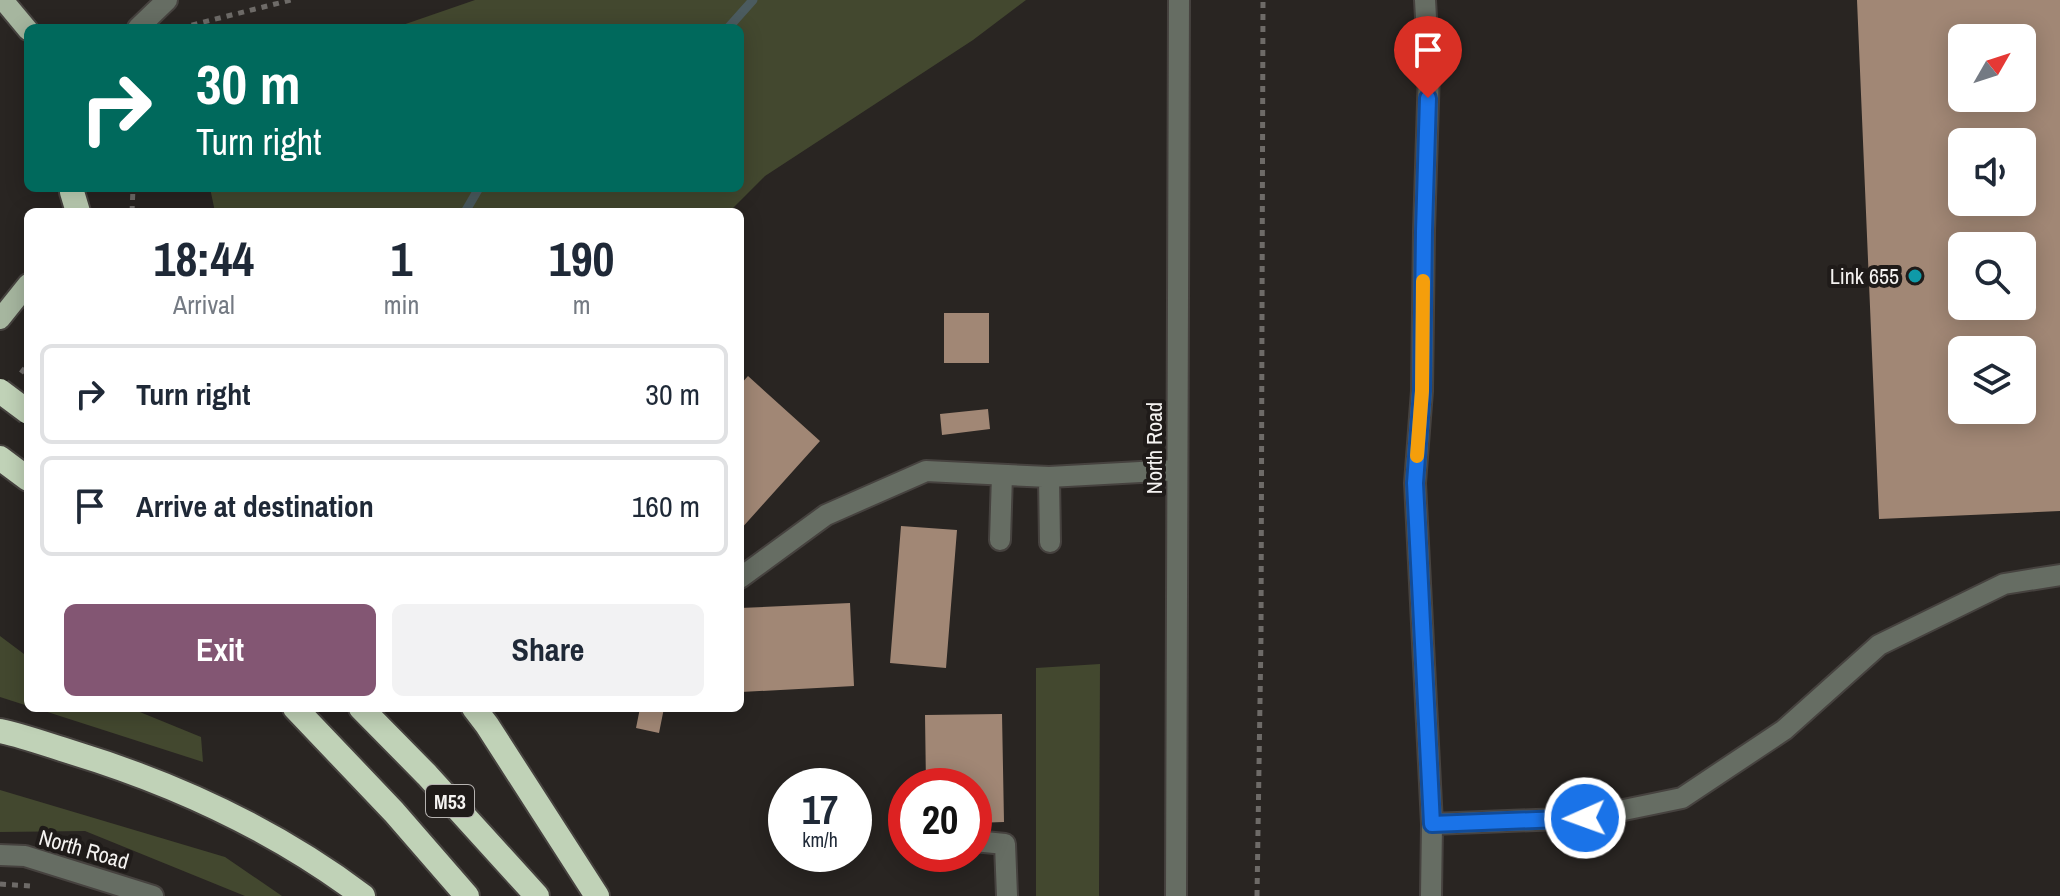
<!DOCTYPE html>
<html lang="en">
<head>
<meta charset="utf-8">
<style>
	:root { --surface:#fff; --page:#f2f2f3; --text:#1f2937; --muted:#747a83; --line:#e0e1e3; --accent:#835673 }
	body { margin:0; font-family:"Archivo Narrow",sans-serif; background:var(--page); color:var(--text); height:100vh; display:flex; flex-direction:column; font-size:30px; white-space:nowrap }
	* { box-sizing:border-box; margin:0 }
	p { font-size:26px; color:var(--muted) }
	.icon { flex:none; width:44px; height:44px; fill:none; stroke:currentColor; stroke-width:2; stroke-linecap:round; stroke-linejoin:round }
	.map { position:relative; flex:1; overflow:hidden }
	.details { position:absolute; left:24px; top:208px; width:720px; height:504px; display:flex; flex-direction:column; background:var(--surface); border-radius:12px; box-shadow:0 4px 20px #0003 }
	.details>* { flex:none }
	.banner { position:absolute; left:24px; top:24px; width:720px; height:168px; border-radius:12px; box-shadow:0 4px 20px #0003; background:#00695c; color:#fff; overflow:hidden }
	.needle { width:52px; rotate:51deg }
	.fabs { position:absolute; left:1948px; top:24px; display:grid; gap:16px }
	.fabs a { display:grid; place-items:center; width:88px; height:88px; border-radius:12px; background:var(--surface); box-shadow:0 4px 20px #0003; font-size:40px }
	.speed { position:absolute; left:768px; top:768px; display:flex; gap:16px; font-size:40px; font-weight:700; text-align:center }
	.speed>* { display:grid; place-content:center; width:104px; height:104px; border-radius:50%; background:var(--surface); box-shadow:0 4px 20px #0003; line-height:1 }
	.speed small { font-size:20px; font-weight:400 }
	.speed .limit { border:12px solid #d22; background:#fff; color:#111 }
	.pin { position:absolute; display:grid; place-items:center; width:68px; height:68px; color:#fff; margin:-82px -34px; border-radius:50% 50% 50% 0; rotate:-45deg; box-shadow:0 0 8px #0007 }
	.pin .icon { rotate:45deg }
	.me { position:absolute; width:88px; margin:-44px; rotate:268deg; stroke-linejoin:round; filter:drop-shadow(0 0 6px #0008) }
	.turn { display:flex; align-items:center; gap:28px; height:168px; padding:0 40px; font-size:36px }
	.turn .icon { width:104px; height:104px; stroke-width:2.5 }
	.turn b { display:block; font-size:56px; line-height:68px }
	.eta { display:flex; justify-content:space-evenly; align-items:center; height:136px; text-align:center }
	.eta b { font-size:48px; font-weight:800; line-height:56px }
	.button { display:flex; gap:16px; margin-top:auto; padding:16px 40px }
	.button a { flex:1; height:92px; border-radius:12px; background:var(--accent); color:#fff; font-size:32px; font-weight:800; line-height:92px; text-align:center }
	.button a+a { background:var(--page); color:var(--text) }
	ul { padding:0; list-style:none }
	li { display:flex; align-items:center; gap:24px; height:100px; margin:0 16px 12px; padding:0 24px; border:4px solid var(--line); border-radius:12px }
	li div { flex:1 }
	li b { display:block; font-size:30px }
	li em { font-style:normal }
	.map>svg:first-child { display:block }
</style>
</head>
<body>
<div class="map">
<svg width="2060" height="896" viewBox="0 0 2060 896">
	<rect width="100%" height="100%" fill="#292522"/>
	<path fill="#43482f" d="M475 0H1026L973 40 765 176 729 212H215L210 188H740V28H394Z
		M0 636 28 657V706L0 697Z
		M1100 664 1099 896H1036V668Z
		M35 708H130L201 737 203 762Z
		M0 790 225 857 282 896H245L85 831 0 832Z"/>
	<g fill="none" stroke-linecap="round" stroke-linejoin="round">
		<path stroke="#4b5b5f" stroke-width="9" d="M728 28 753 0
			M465 212 479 188"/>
	</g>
	<path fill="#a18775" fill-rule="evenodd" d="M1857 0H2060V511L1879 519ZM1962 38H2022V98H1962ZM1962 142H2022V202H1962ZM1962 246H2022V306H1962ZM1962 350H2022V410H1962Z
		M944 313H989V363H944Z
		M748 376 820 441 740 530V385Z
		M988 409 990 429 942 435 940 414Z
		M901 526 957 530 946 668 890 663Z
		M850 603 854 686 741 692 740 608Z
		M640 708H664L659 733 636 728Z
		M1002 714 1004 822 974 823V786H926L925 715Z"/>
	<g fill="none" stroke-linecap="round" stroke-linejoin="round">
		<defs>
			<path id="minor" d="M1425 0 1429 71 1424 231 1422 391 1415 483 1432 824 1431 896
				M138 28 167 0
				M1049 477 1050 542
				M1000 540 1002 475
				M740 578 826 515 926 471 1049 477 1177 470
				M1432 824 1585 818 1682 798 1784 730 1879 645 2004 584 2060 575
				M974 841 1005 844 1007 896
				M0 855 25 856 153 896
				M1176 896 1179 0"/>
			<path id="major" d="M3 0 28 30
				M0 319 28 284"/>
			<path id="highway" d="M72 192 78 212
				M0 458 28 479
				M295 708 394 812 467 896
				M361 708 427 775 537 896
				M474 708 487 725 597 896
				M0 731C24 736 48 745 71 752 176 784 275 830 363 896"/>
		</defs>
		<use href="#minor" stroke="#46423f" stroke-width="24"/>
		<use href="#major" stroke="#46423f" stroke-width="24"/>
		<use href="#highway" stroke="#46423f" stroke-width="28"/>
		<path stroke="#6e6b68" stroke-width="5" stroke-dasharray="6 6" stroke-linecap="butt" d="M180 28 291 0
			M132 212 133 188
			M21 373 28 364
			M0 884 31 886
			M1257 896 1261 637 1263 0"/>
		<use href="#minor" stroke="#666d63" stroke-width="20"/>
		<use href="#major" stroke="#a6b69f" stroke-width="20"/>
		<use href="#highway" stroke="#c0d2b7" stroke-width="24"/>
		<defs>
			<path id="highway-bridge" d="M0 391 28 412"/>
		</defs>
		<use href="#highway-bridge" stroke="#46423f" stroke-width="28" stroke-linecap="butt"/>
		<use href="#highway-bridge" stroke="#c0d2b7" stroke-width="24"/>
	</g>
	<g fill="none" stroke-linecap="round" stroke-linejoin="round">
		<defs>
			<path id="route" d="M1428 98 1424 231 1422 391 1415 483 1432 824 1585 818"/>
		</defs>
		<use href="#route" stroke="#114b97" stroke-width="20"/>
		<use href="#route" stroke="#1a73e8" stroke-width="14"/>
		<path stroke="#f59e0b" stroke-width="14" d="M1417 456 1422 391 1423 281"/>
	</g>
	<circle fill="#0f9aa8" stroke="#1f1b19" stroke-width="3" cx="1915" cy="276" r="8"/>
	<g text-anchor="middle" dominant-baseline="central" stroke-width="8" stroke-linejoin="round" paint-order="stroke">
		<rect fill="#1f1b19" stroke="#b5b2b0" stroke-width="2" x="426" y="785" width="48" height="32" rx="6"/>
		<g font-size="20" font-weight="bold" fill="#f5f3f1">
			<text x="450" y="801">M53</text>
		</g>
		<g font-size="22" fill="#f5f3f1" stroke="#1f1b19" text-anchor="end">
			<text x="1899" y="276">Link 655</text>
		</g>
		<g font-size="22" fill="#f5f3f1" stroke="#1f1b19">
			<text transform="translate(1154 448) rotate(-90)">North Road</text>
			<text transform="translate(84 849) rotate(16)">North Road</text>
		</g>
	</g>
</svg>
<div class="fabs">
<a><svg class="needle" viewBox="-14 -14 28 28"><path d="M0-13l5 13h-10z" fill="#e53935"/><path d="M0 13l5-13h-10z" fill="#747a83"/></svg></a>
<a><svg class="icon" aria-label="sound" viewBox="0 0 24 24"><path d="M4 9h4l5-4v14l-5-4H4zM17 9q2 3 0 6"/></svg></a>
<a><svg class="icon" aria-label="search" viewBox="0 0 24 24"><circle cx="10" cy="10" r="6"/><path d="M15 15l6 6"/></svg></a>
<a><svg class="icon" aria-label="layers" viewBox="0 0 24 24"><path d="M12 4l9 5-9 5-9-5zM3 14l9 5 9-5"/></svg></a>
</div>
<div class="speed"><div>17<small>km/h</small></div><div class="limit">20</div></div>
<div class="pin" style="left:1428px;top:98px;background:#d93025"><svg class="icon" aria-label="arrive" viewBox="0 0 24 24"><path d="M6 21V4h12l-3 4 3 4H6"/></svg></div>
<svg class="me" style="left:1585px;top:818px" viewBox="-20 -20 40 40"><circle r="17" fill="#1a73e8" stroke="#fff" stroke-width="3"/><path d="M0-11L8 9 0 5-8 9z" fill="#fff"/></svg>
<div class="banner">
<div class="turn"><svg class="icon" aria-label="right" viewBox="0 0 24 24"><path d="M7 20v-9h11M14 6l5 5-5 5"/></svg><div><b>30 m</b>Turn right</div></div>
</div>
<section class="details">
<div class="eta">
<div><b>18:44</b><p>Arrival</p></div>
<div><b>1</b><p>min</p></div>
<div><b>190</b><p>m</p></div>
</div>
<ul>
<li><svg class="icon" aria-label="right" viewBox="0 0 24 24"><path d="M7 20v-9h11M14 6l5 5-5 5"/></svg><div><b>Turn right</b></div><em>30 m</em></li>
<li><svg class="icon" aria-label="arrive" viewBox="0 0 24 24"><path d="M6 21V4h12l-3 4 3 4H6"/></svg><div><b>Arrive at destination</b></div><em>160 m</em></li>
</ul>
<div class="button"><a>Exit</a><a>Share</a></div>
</section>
</div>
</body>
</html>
